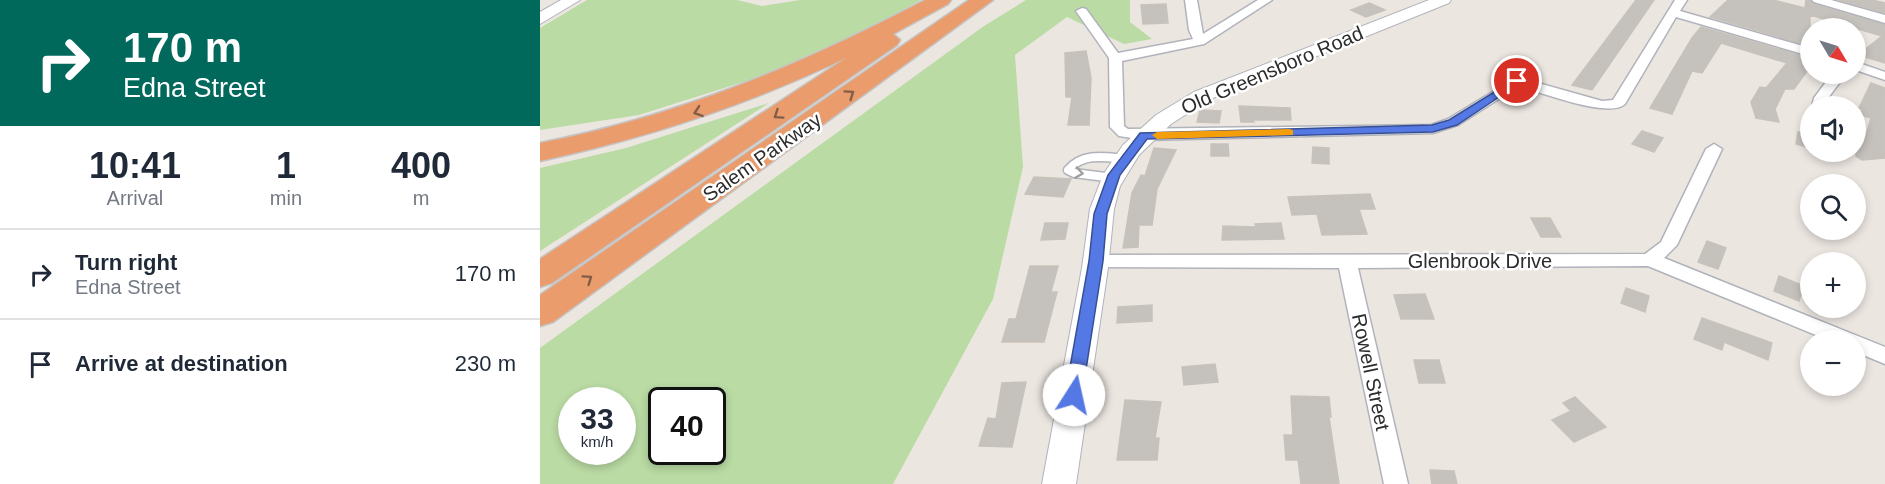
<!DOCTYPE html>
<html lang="en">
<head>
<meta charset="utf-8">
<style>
	:root { --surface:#fff; --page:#f6f6f7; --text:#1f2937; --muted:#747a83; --line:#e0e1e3 }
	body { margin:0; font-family:Helvetica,sans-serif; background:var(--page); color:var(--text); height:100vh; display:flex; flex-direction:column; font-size:22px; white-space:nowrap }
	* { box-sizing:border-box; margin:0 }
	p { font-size:20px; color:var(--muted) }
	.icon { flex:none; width:33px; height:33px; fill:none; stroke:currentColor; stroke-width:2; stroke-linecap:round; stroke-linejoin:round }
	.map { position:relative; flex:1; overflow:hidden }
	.details { display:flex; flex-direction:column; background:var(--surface); width:540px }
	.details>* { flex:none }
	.guide { background:#00695c; color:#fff; overflow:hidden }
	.needle { width:39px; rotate:128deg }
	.tools { position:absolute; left:1260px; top:18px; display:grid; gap:12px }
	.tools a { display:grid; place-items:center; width:66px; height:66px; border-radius:50%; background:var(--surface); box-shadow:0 3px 9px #0003; font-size:30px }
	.speed { position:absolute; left:18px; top:387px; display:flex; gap:12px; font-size:30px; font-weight:700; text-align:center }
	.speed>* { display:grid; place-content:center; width:78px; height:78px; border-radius:50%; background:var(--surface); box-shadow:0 3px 9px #0003; line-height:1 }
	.speed small { font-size:15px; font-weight:400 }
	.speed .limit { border:3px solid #111; border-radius:9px; background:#fff; color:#111 }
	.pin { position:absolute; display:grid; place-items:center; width:51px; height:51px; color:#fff; margin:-26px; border:3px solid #fff; border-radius:50%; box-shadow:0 2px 6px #0007 }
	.me { position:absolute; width:66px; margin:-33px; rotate:10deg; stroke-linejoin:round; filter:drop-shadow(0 0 4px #0008) }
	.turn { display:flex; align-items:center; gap:21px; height:126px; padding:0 24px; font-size:27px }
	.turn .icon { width:78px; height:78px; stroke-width:2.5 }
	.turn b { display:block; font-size:42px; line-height:51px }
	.eta { display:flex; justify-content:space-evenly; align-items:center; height:102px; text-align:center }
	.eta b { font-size:36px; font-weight:800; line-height:42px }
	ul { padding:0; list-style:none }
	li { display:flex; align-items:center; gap:18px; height:90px; padding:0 24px; border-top:2px solid var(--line) }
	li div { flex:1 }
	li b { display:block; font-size:22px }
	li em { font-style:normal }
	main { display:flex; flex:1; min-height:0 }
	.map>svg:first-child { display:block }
</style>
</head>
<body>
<main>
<section class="details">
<div class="guide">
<div class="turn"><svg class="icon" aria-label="right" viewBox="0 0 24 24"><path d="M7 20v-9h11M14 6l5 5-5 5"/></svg><div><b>170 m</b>Edna Street</div></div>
</div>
<div class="eta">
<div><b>10:41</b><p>Arrival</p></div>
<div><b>1</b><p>min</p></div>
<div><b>400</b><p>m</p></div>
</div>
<ul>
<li><svg class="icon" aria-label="right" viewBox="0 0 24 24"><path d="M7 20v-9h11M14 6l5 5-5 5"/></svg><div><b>Turn right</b><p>Edna Street</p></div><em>170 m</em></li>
<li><svg class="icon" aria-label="arrive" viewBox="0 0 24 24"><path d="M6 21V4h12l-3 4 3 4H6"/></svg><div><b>Arrive at destination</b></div><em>230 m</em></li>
</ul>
</section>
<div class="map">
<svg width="1345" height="484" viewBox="0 0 1345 484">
	<rect width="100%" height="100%" fill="#ece6e1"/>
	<path fill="#badba4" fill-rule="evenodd" d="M47 0H197L222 6 260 0H381L336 25 222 76 99 115 0 130V28Z
		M486 0H590V22L612 39 584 44 527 17 475 55 483 167 453 299 353 484H0V348L444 26ZM32 400H82V452H32ZM122 400H172V452H122Z
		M229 103 0 251V168L86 148Z"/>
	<path fill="#c5c1bc" stroke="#c7c2ba" stroke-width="1.5" d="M1096 0H1114L1052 90 1032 85Z
		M1188 0H1233L1265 8 1266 0H1270L1273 4 1345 25V63L1318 55 1342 36 1270 15V46L1170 17Z
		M1299 0H1332L1345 3V13Z
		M829 3 845 10 826 17 811 10Z
		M626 4 628 23 603 24 601 5Z
		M1161 27 1270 58V67L1254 89H1245L1235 109 1239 122 1216 118 1211 102 1220 87 1226 88 1247 63 1181 43 1162 73 1152 71 1132 114 1110 108 1152 38Z
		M546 51 551 78 549 125H528L532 97H526L525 53Z
		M1331 83 1345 88V158L1322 160 1316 156V143L1324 142 1331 118 1320 115 1322 109 1319 108Z
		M699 106 750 108 751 120H713L714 122H701Z
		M660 110 681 111 679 123 657 122Z
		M1102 131 1123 138 1114 152 1092 144Z
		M1258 132 1270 136V148L1256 144Z
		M671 144H688L689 156H671Z
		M773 147 789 148V164L772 163Z
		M614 148 636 150 617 189 612 225H599L598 247 583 248 592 193 601 175 605 176Z
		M494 177 531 179 523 197 485 194Z
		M830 194 835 209H819L827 234 782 235 777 214 752 215 748 197Z
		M991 218H1010L1021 237H1001Z
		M505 223H528L525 239 501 240Z
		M741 223 744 239 682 240 683 226 716 227 715 224Z
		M1167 241 1186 248 1178 269 1158 262Z
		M490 266H518L511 292H517L504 342H462L469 319H476Z
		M1239 276 1264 286 1259 301 1234 291Z
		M1086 288 1109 296 1105 312 1081 303Z
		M885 294 894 319H861L854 295Z
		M612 305V321L577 323 578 307Z
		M1162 318 1232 343 1228 360 1184 342 1182 350 1154 339Z
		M874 360H899L905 383H879Z
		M675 364 678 382 644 385 642 367Z
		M486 382 472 447 439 446 448 418 456 419 462 383Z
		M751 396 789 397 791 417H789L799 484H761L758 460H746L744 435H753Z
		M1035 397 1066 427 1034 442 1012 420 1031 411 1023 403Z
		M585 400 621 402 615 438H619L617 460H577Z
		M890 470 914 471 917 484H892Z"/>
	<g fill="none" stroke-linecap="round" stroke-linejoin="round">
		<defs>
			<path id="lane" d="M573 178 534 173 528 170C543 152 565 157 586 159"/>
			<path id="street" d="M645 0H657L663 34 718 0H732L664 44 582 61 584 126 588 129 891 125 908 119 977 77 1062 101 1073 100 1135 0H1147L1140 11 1270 48V56L1136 17 1085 104C1070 119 999 92 979 86L918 125 893 133 604 140 579 136 570 127 569 58 536 11 542 8 546 9 578 53 653 39 649 30Z
				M1272 0H1291L1345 15V23L1274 2Z
				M1316 62 1345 72V80L1316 70Z
				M1292 74H1306L1288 98 1286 106H1272L1274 98Z
				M1174 144 1182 149 1137 245 1124 258 1345 347V364L1316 352V340H1288L1108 266 818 268 868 484H844L799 268 556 267 549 265 547 261 549 257 556 255 1105 254 1121 242 1166 149Z"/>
			<path id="secondary" d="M21 0H40L0 24V12Z
				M889 0H911L909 3 668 100 631 124 599 155 580 186 574 209 568 268 536 484H502L542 268 550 209 563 175 583 145 616 115 654 92Z"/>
			<path id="highway" d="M385 0H411L408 4 353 34 360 40 357 45 12 283 0 287V259L306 58C207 105 107 138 0 161V143C138 116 261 65 385 0Z
				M429 0H453L13 322 0 326V295Z"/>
		</defs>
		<use href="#lane" stroke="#b1b3bb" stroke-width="11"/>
		<use href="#street" stroke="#b1b3bb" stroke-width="3"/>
		<use href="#secondary" stroke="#b1b3bb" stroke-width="2"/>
		<use href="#highway" stroke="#c4c4c4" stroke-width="3"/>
		<use href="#lane" stroke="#fff" stroke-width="8"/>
		<use href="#street" fill="#fff" fill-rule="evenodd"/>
		<use href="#secondary" fill="#fff" fill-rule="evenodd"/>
		<use href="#highway" fill="#eb9c6d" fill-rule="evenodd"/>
	</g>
	<defs><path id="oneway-chevron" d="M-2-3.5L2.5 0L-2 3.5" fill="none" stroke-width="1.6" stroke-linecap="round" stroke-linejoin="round" transform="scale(1.5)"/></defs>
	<g stroke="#825e49">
		<use href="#oneway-chevron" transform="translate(310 94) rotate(-35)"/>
		<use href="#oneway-chevron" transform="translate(158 112) rotate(161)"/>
		<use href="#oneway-chevron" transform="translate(238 115) rotate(146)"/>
		<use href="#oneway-chevron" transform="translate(48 279) rotate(-35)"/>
	</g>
	<use stroke="#a0a0a0" href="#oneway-chevron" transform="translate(539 173) rotate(8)"/>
	<path fill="#5579e4" stroke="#374f94" stroke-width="1.5" d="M977 78 982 81 980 83 917 125 893 132 607 139 580 175 567 214 563 261 542 395 540 399 534 401 528 399 525 395 549 261 554 214 568 175 600 133 892 125 909 120Z"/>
	<path fill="#f59e0b" d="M749 129 753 130V135L617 139 612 135 617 132Z"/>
	<g text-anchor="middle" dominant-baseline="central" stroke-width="5" stroke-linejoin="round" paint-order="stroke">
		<g font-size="20" fill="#2c2c2c" stroke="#fff">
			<text transform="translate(732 70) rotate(-23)">Old Greensboro Road</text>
			<text transform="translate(222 157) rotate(-35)">Salem Parkway</text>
			<text x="940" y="261">Glenbrook Drive</text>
			<text transform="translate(831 372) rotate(78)">Rowell Street</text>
		</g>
	</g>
</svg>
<div class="tools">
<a><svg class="needle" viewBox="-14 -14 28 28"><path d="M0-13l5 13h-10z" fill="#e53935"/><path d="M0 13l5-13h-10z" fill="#747a83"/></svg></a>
<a><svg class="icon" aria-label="sound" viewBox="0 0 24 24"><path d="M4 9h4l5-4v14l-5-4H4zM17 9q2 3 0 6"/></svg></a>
<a><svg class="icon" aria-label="search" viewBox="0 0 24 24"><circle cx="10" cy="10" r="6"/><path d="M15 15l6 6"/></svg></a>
<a>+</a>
<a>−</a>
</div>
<div class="speed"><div>33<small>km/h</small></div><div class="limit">40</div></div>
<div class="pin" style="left:977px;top:81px;background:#d93025"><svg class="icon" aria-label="arrive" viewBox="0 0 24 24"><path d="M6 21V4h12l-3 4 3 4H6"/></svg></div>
<svg class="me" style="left:534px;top:395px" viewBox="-20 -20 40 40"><circle r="19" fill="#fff"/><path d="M0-13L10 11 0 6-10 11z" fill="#5579e4"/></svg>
</div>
</main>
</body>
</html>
